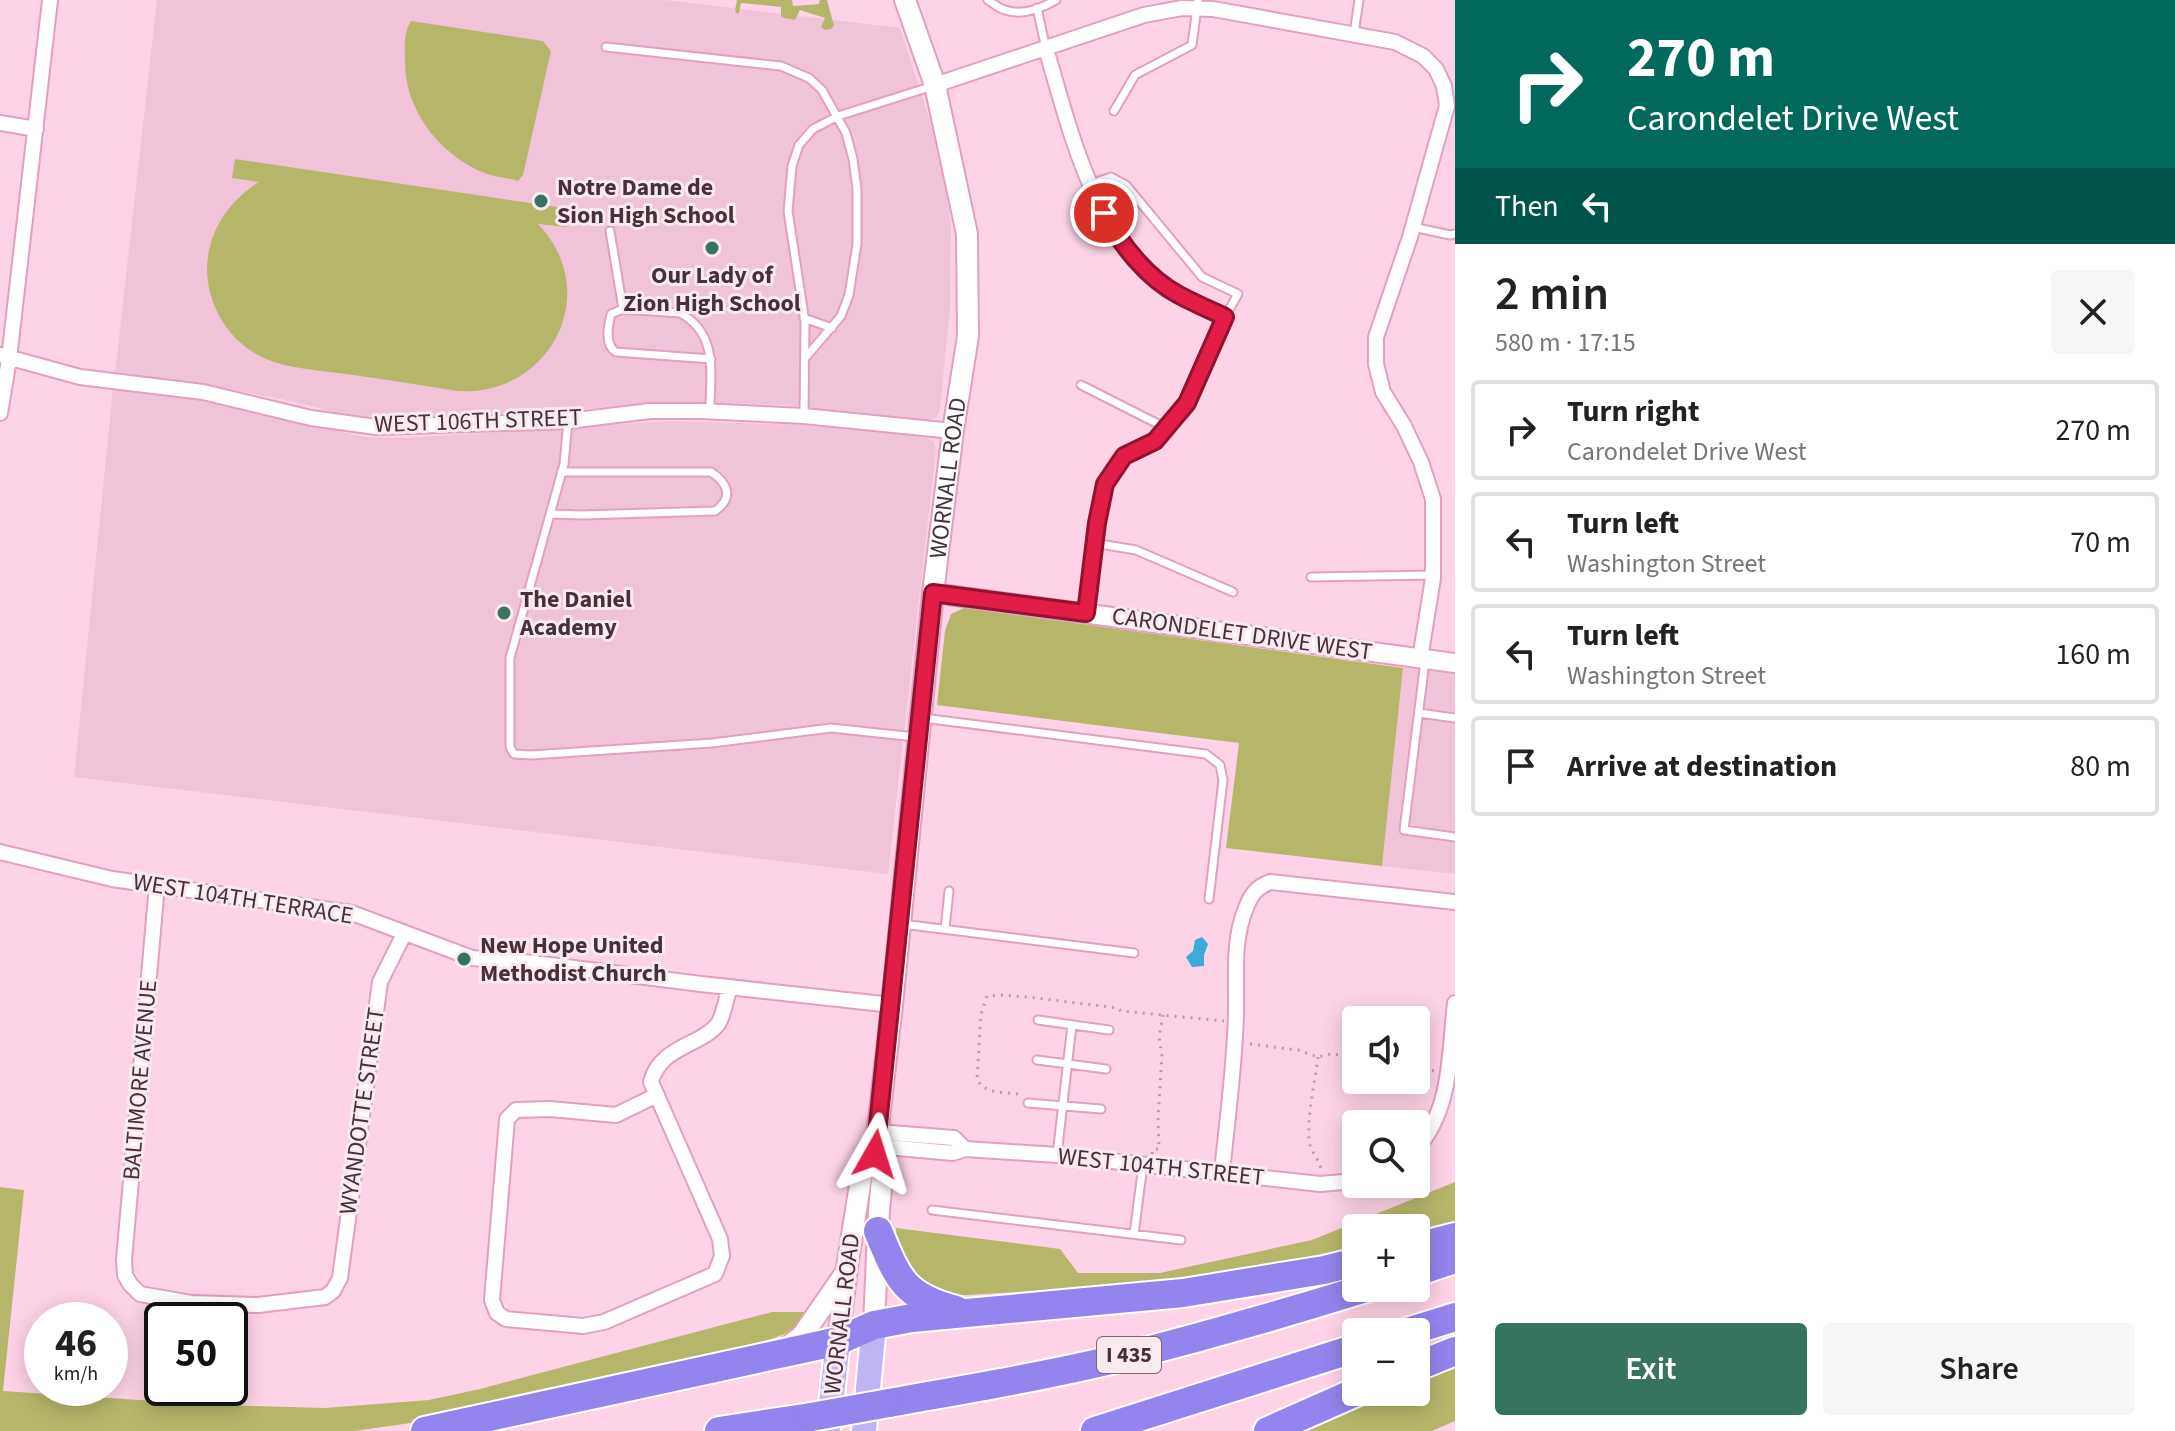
<!DOCTYPE html>
<html lang="en">
<head>
<meta charset="utf-8">
<style>
	:root { --surface:#fff; --page:#f6f6f6; --text:#222; --muted:#767676; --line:#e0e0e0; --accent:#37745f }
	body { margin:0; font-family:"Source Sans 3",sans-serif; background:var(--page); color:var(--text); height:100vh; display:flex; flex-direction:column; font-size:30px; white-space:nowrap }
	* { box-sizing:border-box; margin:0 }
	p { font-size:26px; color:var(--muted) }
	.icon { flex:none; width:44px; height:44px; fill:none; stroke:currentColor; stroke-width:2; stroke-linecap:round; stroke-linejoin:round }
	.map { position:relative; flex:1; overflow:hidden }
	.sheet { display:flex; flex-direction:column; background:var(--surface); width:720px }
	.sheet>* { flex:none }
	.banner { background:#00695c; color:#fff; overflow:hidden }
	.buttons { position:absolute; left:1342px; top:1006px; display:grid; gap:16px }
	.buttons a { display:grid; place-items:center; width:88px; height:88px; border-radius:8px; background:var(--surface); box-shadow:0 4px 20px #0003; font-size:40px }
	.speed { position:absolute; left:24px; top:1302px; display:flex; gap:16px; font-size:40px; font-weight:700; text-align:center }
	.speed>* { display:grid; place-content:center; width:104px; height:104px; border-radius:50%; background:var(--surface); box-shadow:0 4px 20px #0003; line-height:1 }
	.speed small { font-size:20px; font-weight:400 }
	.speed .limit { border:4px solid #111; border-radius:12px; background:#fff; color:#111 }
	.pin { position:absolute; display:grid; place-items:center; width:68px; height:68px; color:#fff; margin:-34px; border:4px solid #fff; border-radius:50%; box-shadow:0 2px 8px #0007 }
	.me { position:absolute; width:88px; margin:-44px; rotate:6deg; stroke-linejoin:round; filter:drop-shadow(0 0 6px #0008) }
	.turn { display:flex; align-items:center; gap:28px; height:168px; padding:0 40px; font-size:36px }
	.turn .icon { width:104px; height:104px; stroke-width:2.5 }
	.turn b { display:block; font-size:56px; line-height:68px }
	.then { display:flex; align-items:center; height:76px; padding:0 40px; background:#0003; gap:16px; font-size:30px }
	.round { display:grid; place-items:center; flex:none; width:84px; height:84px; border-radius:8px; background:var(--page) }
	.headline { display:flex; align-items:center; justify-content:space-between; height:136px; padding:0 40px }
	h1 { font-size:48px; font-weight:600; line-height:60px }
	.button { display:flex; gap:16px; margin-top:auto; padding:16px 40px }
	.button a { flex:1; height:92px; border-radius:8px; background:var(--accent); color:#fff; font-size:32px; font-weight:600; line-height:92px; text-align:center }
	.button a+a { background:var(--page); color:var(--text) }
	ul { padding:0; list-style:none }
	li { display:flex; align-items:center; gap:24px; height:100px; margin:0 16px 12px; padding:0 24px; border:4px solid var(--line); border-radius:8px }
	li div { flex:1 }
	li b { display:block; font-size:30px }
	li em { font-style:normal }
	main { display:flex; flex:1; min-height:0 }
	.map>svg:first-child { display:block }
</style>
</head>
<body>
<main>
<div class="map">
<svg width="1455" height="1431" viewBox="0 0 1455 1431">
	<rect width="100%" height="100%" fill="#fed3e7"/>
	<path fill="#f1c3d8" d="M157 0H665L900 28 929 118 944 176 951 226 950 309 940 409 936 418 928 420 785 405 729 403 626 405 508 416 382 420 345 415 291 401 202 384 115 373Z
		M113 388 203 400 365 437 404 438 672 421 803 425 926 437 934 442 936 450 888 874 74 777Z
		M1403 668 1455 674V874L1382 866Z"/>
	<path fill="#b6b66a" d="M737 0H792L793 6 819 4 820 0H827L834 26 831 29 825 30 821 27 825 18 800 10 795 20 784 18 781 16V7L741 3 739 13 737 14 735 10Z
		M411 21 543 41 551 51 523 175 518 181C508 178 496 177 487 174 442 157 406 113 405 64 405 48 403 34 411 21Z
		M235 159 570 209 567 227 538 224C604 293 550 397 457 391 422 385 388 380 353 375 327 371 299 370 274 362 234 349 207 310 207 268 208 232 228 201 259 182L232 178Z
		M964 608 1403 668 1382 866 1226 848 1239 743 937 705 945 631 951 614Z
		M1455 1182V1233L1416 1246V1228H1356V1262L1241 1279 951 1296C943 1294 934 1292 926 1289 904 1278 897 1250 896 1228L1060 1249 1078 1273H1160L1312 1240Z
		M0 1187 24 1190 3 1391 215 1405 325 1408 429 1400 480 1389 772 1312H809L796 1329 769 1340 446 1418 354 1431H0Z
		M1455 1359V1421L1432 1431H1289L1379 1392H1416V1376Z"/>
	<path fill="#3babd7" d="M1202 937 1208 944 1204 955V966L1192 967 1186 957 1193 951 1195 940Z"/>
	<g fill="none" stroke-linecap="round" stroke-linejoin="round">
		<defs>
			<path id="service" d="M988 0C993 3 999 9 1005 10 1022 16 1042 8 1056 0
				M1037 8 1046 49
				M1354 34 1359 0
				M606 47 781 66 809 78 822 90 846 133 853 159 857 189V244L849 295 841 316 806 357
				M1114 111 1135 75 1192 45 1198 0
				M1091 184 1111 177 1126 185 1202 277 1238 294 1225 317
				M1413 227 1450 235 1455 234
				M610 231 623 309
				M804 318 832 328
				M1081 385 1166 428
				M710 411C710 374 719 334 680 313L623 309 611 314C608 326 604 345 616 352L711 359
				M804 416 805 322 788 211 792 166 799 145 813 129 838 116 933 86
				M568 421 564 464 510 658V747L514 754 531 755 712 743 831 728 916 737
				M550 514 582 515 715 511C734 498 728 483 711 472H561
				M1094 543 1136 550 1233 592
				M1311 577 1433 575
				M1425 661 1404 830 1455 837
				M1419 713 1455 718
				M923 718 1206 754 1220 765 1223 780 1209 899
				M902 924 1134 953
				M945 929 949 891
				M1038 1020 1109 1030
				M1037 1060 1106 1069
				M1028 1103 1101 1109
				M1057 1155 1072 1025
				M932 1210 1181 1240
				M1134 1234 1143 1165"/>
			<path id="minor" d="M1046 49C1072 136 1094 240 1175 293 1190 303 1209 309 1225 317L1187 403 1155 441 1124 456 1105 484 1097 523 1086 613
				M935 85 1144 15 1182 8 1213 9 1395 42 1423 56 1436 69 1444 86 1447 106 1410 237 1376 337V364L1383 392 1404 426 1421 462 1433 499V578L1420 659
				M0 123 36 129
				M0 355 80 377 203 392 311 418 376 427 568 421 650 411H701L804 416 953 431
				M0 413 9 359 50 0
				M0 852 112 879 352 913 472 958 534 963 701 984 892 1005
				M157 885 124 1260 125 1275 130 1284 140 1294 191 1303 258 1305 325 1297 333 1291 340 1278 380 982 404 934
				M657 1095 616 1115 550 1109 516 1110 507 1119 492 1300 497 1313 506 1319 583 1326 604 1322 715 1274 722 1256 720 1239 651 1082C660 1046 701 1046 718 1024 724 1015 726 998 730 987
				M877 1132 954 1138 965 1149
				M876 1146 953 1153 965 1149 1057 1155 1320 1184 1356 1181
				M1416 1149C1452 1110 1449 1054 1455 1003
				M1222 1173C1227 1120 1235 1066 1236 1012 1237 977 1232 941 1246 908 1251 894 1257 887 1270 882L1455 902"/>
			<path id="tertiary" d="M933 593 1455 663"/>
			<g id="secondary">
				<path id="s1" d="M874 1325 879 1210 882 1179 875 1154 892 1005 933 593 953 431 968 336 967 234 935 85 905 0"/>
				<path d="M838 1341 847 1267 862 1172 875 1154"/>
				<path d="M781 1352 802 1336 844 1275"/>
			</g>
			<path id="primary" d="M828 1431 838 1341
				M864 1431 874 1325"/>
			<path id="motorway" d="M878 1231C898 1279 903 1296 956 1310
				M1416 1247 1455 1237
				M1416 1272 1455 1259
				M1407 1332 1455 1317
				M1416 1367 1455 1351
				M889 1403C967 1389 1046 1376 1124 1357 1205 1336 1286 1313 1366 1288
				M425 1431 816 1346 838 1341 874 1325 912 1318 1183 1293 1324 1270 1356 1262
				M719 1431 811 1417
				M1095 1431 1356 1348
				M1268 1431 1356 1392"/>
		</defs>
		<use href="#service" stroke="#e39fc0" stroke-width="11"/>
		<use href="#minor" stroke="#e39fc0" stroke-width="18"/>
		<use href="#tertiary" stroke="#e39fc0" stroke-width="22"/>
		<use href="#secondary" stroke="#e39fc0" stroke-width="24"/>
		<use href="#primary" stroke="#fff" stroke-width="28"/>
		<use href="#motorway" stroke="#fff" stroke-width="32"/>
		<path stroke="#bd98aa" stroke-width="3" stroke-dasharray="2 6" stroke-linecap="butt" d="M1250 1044 1298 1050 1318 1057 1331 1054 1356 1057
			M1318 1057C1315 1080 1307 1118 1309 1140 1310 1152 1319 1158 1321 1169
			M1416 1069 1436 1071
			M1018 1094C1003 1092 986 1094 977 1080L981 1014 987 996 1001 995 1028 997 1118 1008 1121 1011 1224 1021
			M1152 1154 1153 1149H1159L1158 1118 1162 1056 1159 1037 1163 1015"/>
		<use href="#service" stroke="#fff" stroke-width="7"/>
		<use href="#minor" stroke="#fff" stroke-width="14"/>
		<use href="#tertiary" stroke="#fff" stroke-width="18"/>
		<use href="#secondary" stroke="#fff" stroke-width="20"/>
		<use href="#primary" stroke="#bfb5f4" stroke-width="24"/>
		<use href="#motorway" stroke="#9484ed" stroke-width="28"/>
		<defs>
			<path id="motorway-bridge" d="M811 1417 889 1403"/>
		</defs>
		<use href="#motorway-bridge" stroke="#fff" stroke-width="32" stroke-linecap="butt"/>
		<use href="#motorway-bridge" stroke="#9484ed" stroke-width="28"/>
	</g>
	<g fill="none" stroke-linecap="round" stroke-linejoin="round">
		<defs>
			<path id="route" d="M875 1154 933 593 1086 613 1097 523 1105 484 1124 456 1155 441 1187 403 1225 317C1210 310 1194 303 1179 295 1147 278 1121 245 1104 213"/>
		</defs>
		<use href="#route" stroke="#92132f" stroke-width="20"/>
		<use href="#route" stroke="#e11d48" stroke-width="14"/>
	</g>
	<g fill="#37745f" stroke="#f9eaf0" stroke-width="3">
		<circle cx="541" cy="201" r="8"/>
		<circle cx="712" cy="248" r="8"/>
		<circle cx="504" cy="613" r="8"/>
		<circle cx="464" cy="959" r="8"/>
	</g>
	<g text-anchor="middle" dominant-baseline="central" stroke-width="6" stroke-linejoin="round" paint-order="stroke">
		<rect fill="#f9eaf0" stroke="#7e6671" stroke-width="2" x="1097" y="1337" width="64" height="36" rx="6"/>
		<g font-size="22" font-weight="bold" fill="#492e3b">
			<text x="1129" y="1355">I 435</text>
		</g>
		<g font-size="24" font-weight="bold" fill="#492e3b" stroke="#f9eaf0" text-anchor="start">
			<text x="557" y="187">Notre Dame de<tspan x="557" dy="28">Sion High School</tspan></text>
			<text x="712" y="275" text-anchor="middle">Our Lady of<tspan x="712" dy="28">Zion High School</tspan></text>
			<text x="520" y="599">The Daniel<tspan x="520" dy="28">Academy</tspan></text>
			<text x="480" y="945">New Hope United<tspan x="480" dy="28">Methodist Church</tspan></text>
		</g>
		<g font-size="24" fill="#492e3b" stroke="#f9eaf0">
			<text transform="translate(478 421) rotate(-2)">WEST 106TH STREET</text>
			<text stroke="none"><textPath href="#s1" startOffset="852">WORNALL ROAD</textPath></text>
			<text transform="translate(1242 634) rotate(8)">CARONDELET DRIVE WEST</text>
			<text transform="translate(243 899) rotate(9)">WEST 104TH TERRACE</text>
			<text transform="translate(140 1080) rotate(-85)">BALTIMORE AVENUE</text>
			<text transform="translate(362 1111) rotate(-82)">WYANDOTTE STREET</text>
			<text transform="translate(1161 1167) rotate(6)">WEST 104TH STREET</text>
			<text transform="translate(842 1314) rotate(-83)">WORNALL ROAD</text>
		</g>
	</g>
</svg>
<div class="buttons">
<a><svg class="icon" aria-label="sound" viewBox="0 0 24 24"><path d="M4 9h4l5-4v14l-5-4H4zM17 9q2 3 0 6"/></svg></a>
<a><svg class="icon" aria-label="search" viewBox="0 0 24 24"><circle cx="10" cy="10" r="6"/><path d="M15 15l6 6"/></svg></a>
<a>+</a>
<a>−</a>
</div>
<div class="speed"><div>46<small>km/h</small></div><div class="limit">50</div></div>
<div class="pin" style="left:1104px;top:213px;background:#d93025"><svg class="icon" aria-label="arrive" viewBox="0 0 24 24"><path d="M6 21V4h12l-3 4 3 4H6"/></svg></div>
<svg class="me" style="left:875px;top:1154px" viewBox="-20 -20 40 40"><path d="M0-17L14 15 0 8-14 15z" fill="#e11d48" stroke="#fff" stroke-width="4"/></svg>
</div>
<section class="sheet">
<div class="banner">
<div class="turn"><svg class="icon" aria-label="right" viewBox="0 0 24 24"><path d="M7 20v-9h11M14 6l5 5-5 5"/></svg><div><b>270 m</b>Carondelet Drive West</div></div>
<div class="then">Then<svg class="icon" aria-label="left" viewBox="0 0 24 24"><path d="M17 20v-9H6M10 6l-5 5 5 5"/></svg></div>
</div>
<div class="headline"><div><h1>2 min</h1><p>580 m · 17:15</p></div><a class="round"><svg class="icon" aria-label="close" viewBox="0 0 24 24"><path d="M6 6l12 12M18 6L6 18"/></svg></a></div>
<ul>
<li><svg class="icon" aria-label="right" viewBox="0 0 24 24"><path d="M7 20v-9h11M14 6l5 5-5 5"/></svg><div><b>Turn right</b><p>Carondelet Drive West</p></div><em>270 m</em></li>
<li><svg class="icon" aria-label="left" viewBox="0 0 24 24"><path d="M17 20v-9H6M10 6l-5 5 5 5"/></svg><div><b>Turn left</b><p>Washington Street</p></div><em>70 m</em></li>
<li><svg class="icon" aria-label="left" viewBox="0 0 24 24"><path d="M17 20v-9H6M10 6l-5 5 5 5"/></svg><div><b>Turn left</b><p>Washington Street</p></div><em>160 m</em></li>
<li><svg class="icon" aria-label="arrive" viewBox="0 0 24 24"><path d="M6 21V4h12l-3 4 3 4H6"/></svg><div><b>Arrive at destination</b></div><em>80 m</em></li>
</ul>
<div class="button"><a>Exit</a><a>Share</a></div>
</section>
</main>
</body>
</html>
